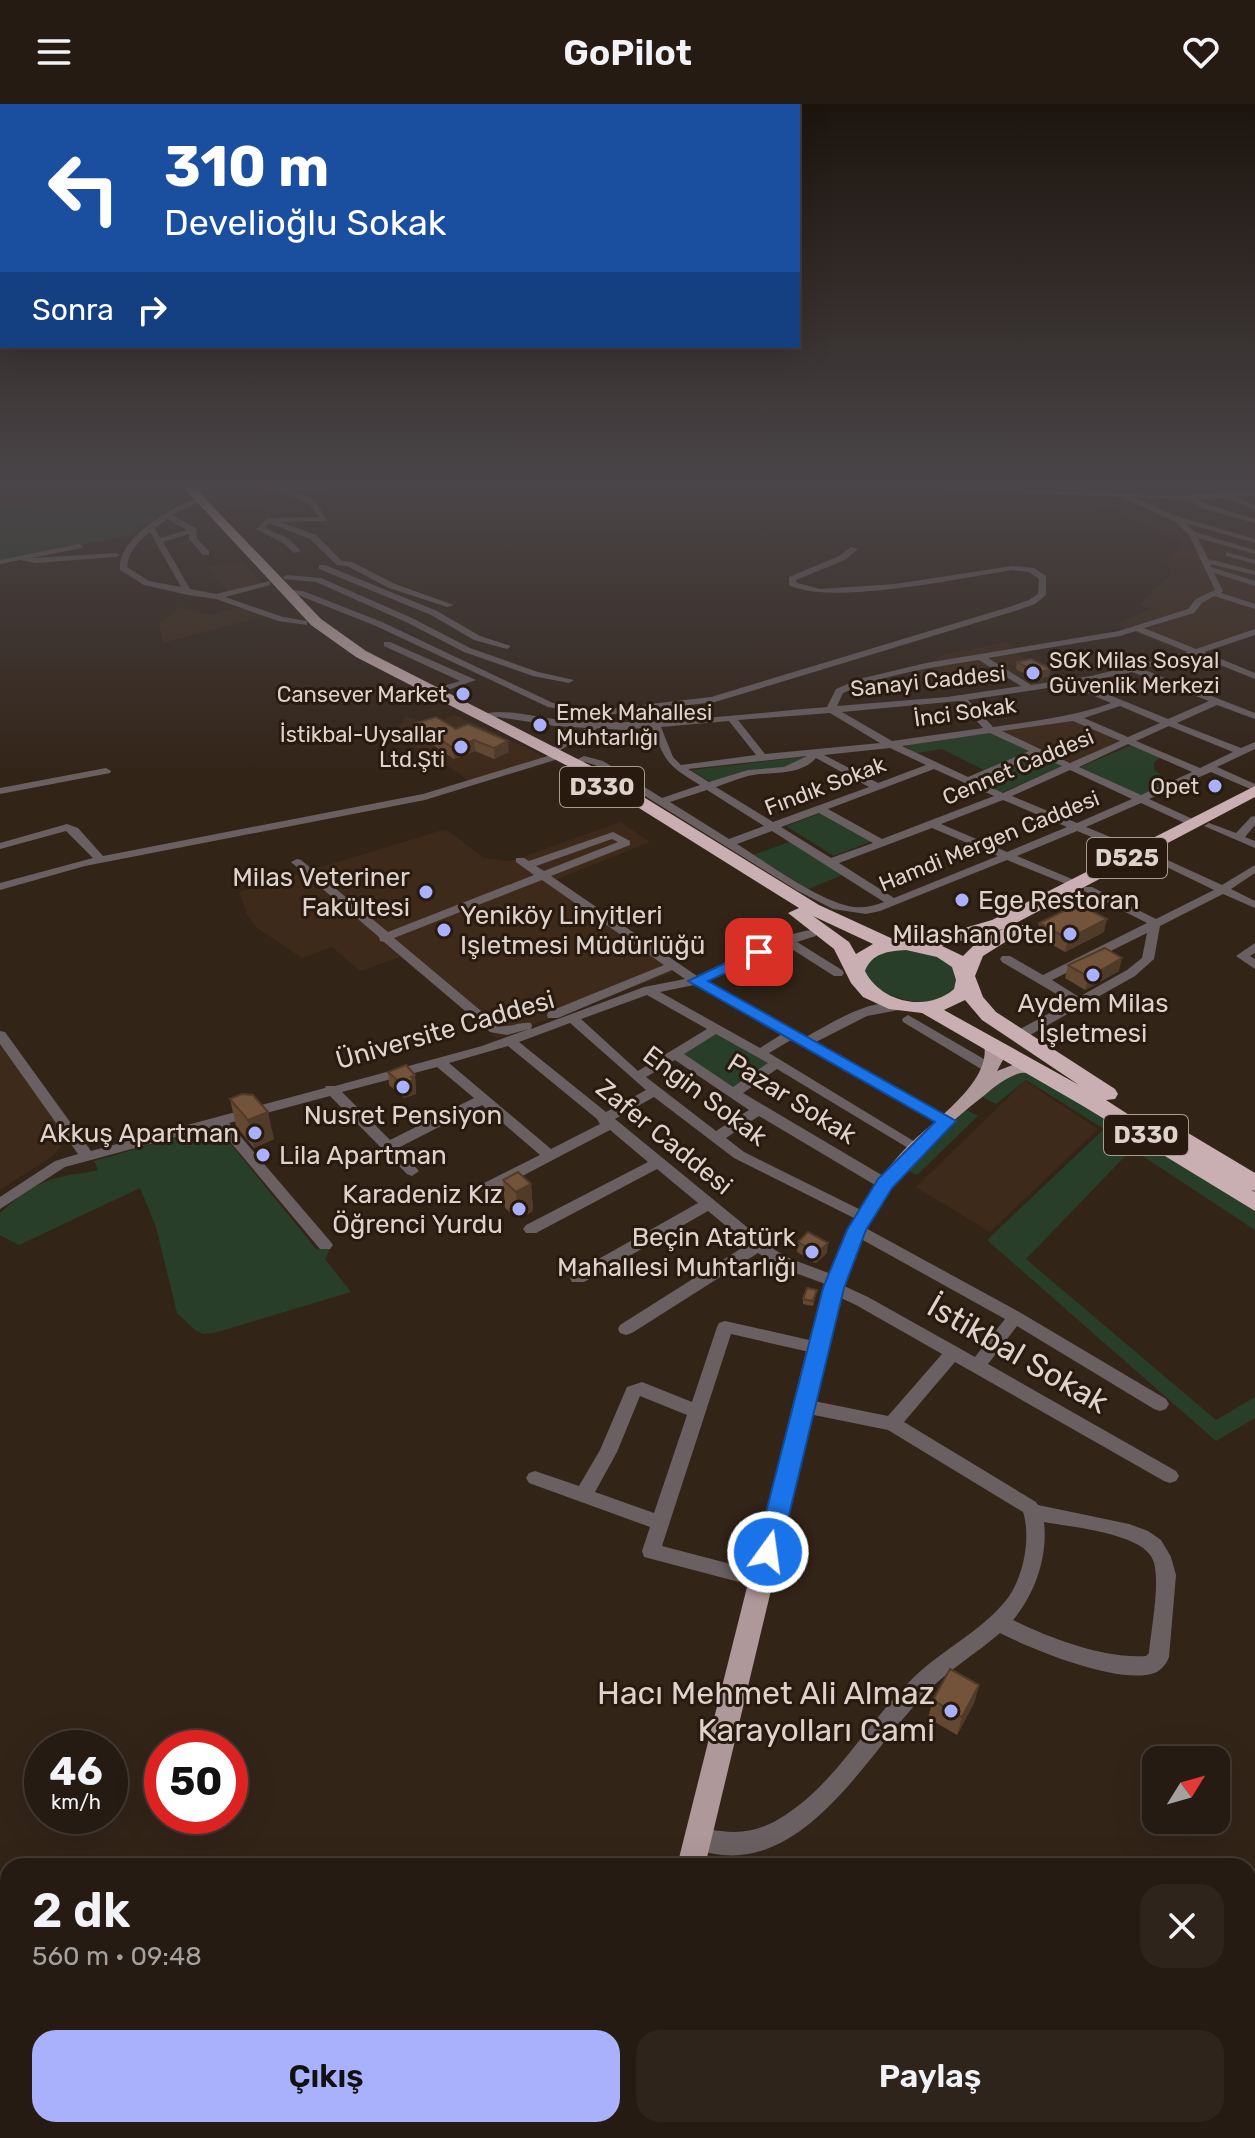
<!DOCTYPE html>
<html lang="tr">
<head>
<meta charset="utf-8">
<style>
	:root { --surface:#261b12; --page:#2e241b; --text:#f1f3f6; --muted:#a4a19f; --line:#423932; --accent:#a9b0fc }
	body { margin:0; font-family:Rubik,sans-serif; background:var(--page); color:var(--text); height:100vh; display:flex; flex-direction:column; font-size:30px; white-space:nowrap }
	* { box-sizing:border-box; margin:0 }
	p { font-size:26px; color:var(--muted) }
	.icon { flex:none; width:44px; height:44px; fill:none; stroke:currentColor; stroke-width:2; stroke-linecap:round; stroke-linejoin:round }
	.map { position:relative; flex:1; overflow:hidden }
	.sheet { position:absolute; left:0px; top:1754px; width:1256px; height:280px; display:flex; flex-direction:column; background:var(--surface); border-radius:24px 24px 0 0; box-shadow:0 8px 32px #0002,0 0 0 2px var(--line) }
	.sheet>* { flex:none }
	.banner { position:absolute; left:0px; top:0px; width:800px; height:244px; box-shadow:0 8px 32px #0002,0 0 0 2px var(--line); background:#1a4fa0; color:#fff; overflow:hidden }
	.needle { width:52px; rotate:53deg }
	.buttons { position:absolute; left:1142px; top:1642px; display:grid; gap:16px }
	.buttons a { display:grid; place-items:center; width:88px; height:88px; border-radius:16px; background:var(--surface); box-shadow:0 8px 32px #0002,0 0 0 2px var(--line); font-size:40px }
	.speed { position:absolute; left:24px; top:1626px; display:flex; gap:16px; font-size:40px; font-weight:700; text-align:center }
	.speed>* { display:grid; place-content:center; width:104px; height:104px; border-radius:50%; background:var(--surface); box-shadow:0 8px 32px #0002,0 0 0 2px var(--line); line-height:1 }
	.speed small { font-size:20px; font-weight:400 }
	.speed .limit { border:12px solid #d22; background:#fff; color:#111 }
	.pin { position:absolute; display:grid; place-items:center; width:68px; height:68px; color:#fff; margin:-34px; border-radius:16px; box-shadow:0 4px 12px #0006 }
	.me { position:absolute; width:88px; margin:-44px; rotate:14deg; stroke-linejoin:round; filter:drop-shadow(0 0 6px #0008) }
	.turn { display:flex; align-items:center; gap:28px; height:168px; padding:0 32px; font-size:36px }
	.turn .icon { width:104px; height:104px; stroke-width:2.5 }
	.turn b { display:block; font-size:56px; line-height:68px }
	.then { display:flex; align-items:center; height:76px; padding:0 32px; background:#0003; gap:16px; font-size:30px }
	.round { display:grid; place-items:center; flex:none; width:84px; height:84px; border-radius:24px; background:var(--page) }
	.overview { display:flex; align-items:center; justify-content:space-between; height:136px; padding:0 32px }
	h1 { font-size:48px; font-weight:600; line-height:60px }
	.cta { display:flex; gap:16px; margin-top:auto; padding:16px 32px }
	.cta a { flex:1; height:92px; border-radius:24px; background:var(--accent); color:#111; font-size:32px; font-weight:600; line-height:92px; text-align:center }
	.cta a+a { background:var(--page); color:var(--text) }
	header { display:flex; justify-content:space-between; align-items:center; height:104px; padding:0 32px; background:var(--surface); font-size:36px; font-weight:600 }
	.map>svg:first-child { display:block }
</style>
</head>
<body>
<header><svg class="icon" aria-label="menu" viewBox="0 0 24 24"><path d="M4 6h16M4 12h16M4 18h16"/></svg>GoPilot<svg class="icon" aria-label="heart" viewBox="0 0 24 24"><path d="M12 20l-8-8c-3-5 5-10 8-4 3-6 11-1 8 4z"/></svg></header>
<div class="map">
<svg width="1255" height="2034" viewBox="0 0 1255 2034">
	<rect width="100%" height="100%" fill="#332418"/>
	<path fill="#3e2a1a" d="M223 385H242L277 387 264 401 242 404 212 398 205 392 210 387Z
		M1226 393 1255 406V531L1194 553 1115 520 1152 505 1139 501 1171 470 1166 457 1179 443 1178 436 1091 397 1187 395 1196 399Z
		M242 457 265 483 224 493 228 487 206 463Z
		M180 503 210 511 240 503 266 512 163 539 159 520Z
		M1006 538 1015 544 976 551 999 568 929 581 912 569 931 564 938 552Z
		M1013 548 1066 577 1033 582 985 552Z
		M455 611 485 624 545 653 470 678 438 655 407 640 395 628 406 612 432 620Z
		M1074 616 1124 637 1073 659 1000 626Z
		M620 718 650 738 555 776 685 864 497 934 400 853 360 867 332 843 302 854 256 823 247 810 239 788 446 725 484 754 511 757Z
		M0 938 61 1026 64 1038 53 1052 0 1086Z
		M1025 977 1098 1025 990 1128 916 1083Z
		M626 2026H886L894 2034H623Z"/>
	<path fill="#293e28" d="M86 384H172L182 395 131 431 0 456V400L49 394Z
		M987 627 1030 647 984 666 942 645 917 649 899 639Z
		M1132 641 1160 653 1154 659V666L1171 678 1141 692 1080 663Z
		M1038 650 1062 662 1001 689 976 677Z
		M804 653 807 656 779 665H756L712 679 691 666Z
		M821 709 872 737 834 752 786 722Z
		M792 737 845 770 808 785 753 751Z
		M907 844 937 850 956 865 957 882C932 909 896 896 868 880L864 862 879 848Z
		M717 924 777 959 733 989 675 950Z
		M1014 967H1035L1255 1107V1126L1132 1045 1026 1155 1216 1316 1255 1293V1314L1216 1337 987 1136 1104 1025 1026 976 996 1000 982 993Z
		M966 1006 978 1012 917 1071 904 1065Z
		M216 1022 317 1146 333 1140 325 1155 351 1188 214 1229 203 1230 195 1226 177 1209 156 1123 140 1084 19 1141 0 1131V1109C17 1093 37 1078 61 1073 74 1069 84 1070 98 1066L94 1057Z
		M460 2026H546L542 2034H463L458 2031Z"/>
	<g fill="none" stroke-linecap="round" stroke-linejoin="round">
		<path fill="#6b6061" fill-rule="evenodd" d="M196 384H214L193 389 190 387Z
			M250 384H336L290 386 315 396 327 417 280 418 316 431 342 457 352 458 395 480 454 501 447 503 389 484 347 462 337 461 310 435 269 419 265 424 289 435 301 447 294 449 283 439 256 425 268 414 319 413 309 400 278 386Z
			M933 384C1040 384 1148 397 1255 387V391L1236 393 1255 401V406L1228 394 1199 396 1206 400 1255 415V419L1200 404 1190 396 1133 393 1176 412 1255 435V439L1185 419 1195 428 1255 446V450L1198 434 1208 455 1255 467V471L1210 460 1211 463 1255 477V482L1214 469 1223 487 1221 489 1255 500V505L1214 492 1202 499 1194 509 1144 524 1196 545 1255 525V531L1204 548 1255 569V575L1195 551 1142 565 1255 609V615L1217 601 1177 619 1241 644 1255 638V645L1217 663 1255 680V687L1211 668 1149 695 1197 717V721H1189L1141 699 1086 723 1142 746V750H1134L1077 727 1017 752 1079 778V782H1071L1007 756 880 807 866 810 833 805 798 787 595 661 585 658 575 662 570 659 584 652 603 657 662 694 700 681C667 661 666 659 652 623L622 626 598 624 552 651 549 650V646L587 624 555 622 498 613 484 615 479 612C499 601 545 616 570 617 655 622 741 610 827 603L836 585 859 575 926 559 1119 527 1188 505 1196 495 1215 486 1189 431 1176 418 1121 393ZM1136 527 1188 548 1091 572 1031 581 988 554 1120 532ZM979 556 1021 582 947 593 837 602 843 589C886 570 933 563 979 556ZM1132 568 1209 597 1168 615 1080 579ZM1068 581 1111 599C1073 613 1033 617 993 623L968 596ZM959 597 983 624 892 637 842 608ZM1120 602 1160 619 1128 633 1084 614ZM830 609 880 639 765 650 738 616ZM729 617 756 651 681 661 673 653 661 623ZM1073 617 1120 637 1070 659 1002 627ZM1169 622 1233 648 1200 664 1136 637ZM990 629 1029 647 968 673 902 642ZM1128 640 1192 668 1141 691 1079 663ZM890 644 926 661 878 679 824 651ZM1037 651 1062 662 1003 689 976 677ZM807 652 784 663 748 666 709 678 688 665ZM816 654 869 683 773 718 716 683C727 679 737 675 748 672 770 667 799 673 816 654ZM934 665 994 692 882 735 828 705ZM1070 666 1132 695 1077 719 1012 692ZM707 686 764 722 729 735 670 698ZM1003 696 1067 723 1007 748 941 720ZM819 709 873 739 831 754 781 723ZM932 724 998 752 894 794 839 759ZM772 727 884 798C874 802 865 804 854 803 821 799 766 758 737 740Z
			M201 393 203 396 172 411 196 424 197 435 209 447V451H203L189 435V430L163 438 190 485 216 490 270 477V481L225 493 283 513 307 517V521L278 517 216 495 188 491 144 481 120 466C116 434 174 401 201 393ZM167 415 187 426 160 434 155 424ZM150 428 181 483 149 477 127 463C128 448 138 438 150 428Z
			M79 440 83 442 82 444 31 454 116 449 120 451 116 453 35 459 20 456 0 460V456Z
			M851 443 858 445 845 456 796 476 797 479 820 485 895 480 1012 462 1034 464 1046 472V491L1035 500 1015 507 715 598 598 612 548 603 376 522 298 491 282 487 286 485 303 487 382 518 553 599 598 606 711 593 1009 503 1029 496 1038 490 1039 475 1029 468 1012 466C962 474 830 502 789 481V473L839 452Z
			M1226 448 1255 456V460L1226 452Z
			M319 461H325L437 507 480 532 511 542 507 545 474 536 431 511 319 465Z
			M287 471 321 474 412 514 470 544 538 568 574 576 569 579 533 572 464 548 406 518 316 478 284 475 283 473Z
			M384 538H390L476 576 436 590H430V586L460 577 384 542Z
			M551 651 556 654 555 656 425 696 85 762 0 786V779L93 754 66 727 0 745V739L67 720 78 724 103 752 423 690Z
			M106 664 111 667 110 669 0 690V684Z
			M1255 712V721L1245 733 1255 737V744L1204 722 1209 719 1236 729 1251 713Z
			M613 728 630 737V741L551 772 697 872C722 860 792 824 816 826V832L797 838 842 866 844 869 842 872H834L787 842 706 877 806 933C835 917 870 894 904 899L906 902 904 905 867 912 816 938 952 1014 954 1017 952 1020H942L791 936 769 949 925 1044 918 1049 913 1047 777 965 743 989 890 1076 892 1080 890 1084H880L759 1012 726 1034 744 1048 869 1110 872 1114 869 1118 864 1119 734 1054 654 993 615 1015 775 1146 791 1155 842 1174 844 1178 842 1181 868 1193 975 1253 1005 1215 852 1130 849 1126 852 1122H862L1021 1209 1166 1295 1169 1300 1166 1305 1160 1307 1154 1305 1017 1222 988 1260 1176 1367 1179 1372 1176 1377 1170 1379 1164 1377 955 1258 904 1318 1036 1398 1038 1401 1129 1420 1148 1427 1161 1436 1171 1453 1176 1471 1169 1553C1166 1561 1160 1568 1151 1570 1115 1579 1033 1546 1000 1529 977 1549 950 1565 928 1587 867 1647 799 1787 691 1743L688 1735 691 1727C701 1723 710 1726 721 1727 743 1730 760 1726 779 1715 836 1681 867 1618 913 1574 944 1544 986 1525 1010 1491 1024 1469 1031 1433 1023 1408L888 1326 804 1309 798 1307 795 1302 798 1297 804 1295 888 1312 942 1250 856 1201 828 1188 826 1184 828 1181 779 1163 758 1149 632 1229 626 1231 620 1229 618 1225 620 1221 748 1140 708 1107 584 1178H572L570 1174 572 1170 698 1099 657 1065 536 1129H526L523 1125 526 1121 648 1058 610 1026 492 1088H482L480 1084 482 1080 540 1051 482 1001 398 1044 419 1067 412 1072 407 1070 330 992 229 1019 330 1137 333 1141 330 1145H320L217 1022 65 1063 0 1105V1093L55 1057 78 1050 0 940V927L5 928 91 1047 325 984 326 982H335L482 942 529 925 507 931 490 928 384 838 380 837 379 833 291 758 297 755 301 756 388 828 534 771 516 758V754H524L529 757ZM612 735 618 738 544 767 536 762ZM542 776 664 861 548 908 547 911 548 914H558L672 866 685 875 644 883 531 925 532 922 531 919C520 917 510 924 499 922L394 834ZM694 881 782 930 760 944 660 888ZM647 891 707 925 638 967 581 915ZM570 919 646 986 606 1008 519 938ZM716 930 768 959 733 983 684 950ZM508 942 597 1015 600 1020 551 1045 449 959ZM675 956 749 1006 716 1027 646 973ZM437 963 474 994 390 1036 342 988ZM1044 1418C1070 1423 1143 1429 1153 1456 1161 1476 1151 1526 1149 1549L1146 1552C1105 1555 1049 1534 1013 1516 1035 1490 1048 1453 1044 1418Z
			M1152 749 1222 781 1255 761V769L1231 785 1255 797V804L1223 790 1160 822 1154 855 1135 872 1023 935H1013L1011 932 1013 929 1070 898 1002 858 1000 855 1002 852H1010L1043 871 1147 819 1084 787V783H1092L1156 815 1214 786 1148 754V750ZM1147 829 1142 854 1127 866 1079 893 1052 876Z
			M1255 839V849L1250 852 1255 855V865L1236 852Z
			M908 911 996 962 998 965 991 969 986 968 903 918 902 915Z
			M725 1217 818 1238 824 1240 826 1244 824 1248 818 1250 731 1230 662 1442 769 1470 772 1476 769 1482 762 1484 644 1453 642 1447 650 1423 529 1379 526 1374 529 1369 535 1367 579 1382 600 1346 627 1283 642 1278 692 1298 717 1223 719 1219ZM640 1292 687 1311 654 1409 595 1388 617 1348Z
			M933 2026H959L963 2034H937Z"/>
		<path fill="#ae989a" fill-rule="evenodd" d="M992 935 1000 940 1004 954 997 967 1018 959 1043 961 1046 965C1037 974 1028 966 1017 970 1006 974 995 982 986 990 946 1021 902 1062 877 1106 853 1147 841 1195 830 1240L705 1762H677L808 1240C828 1166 852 1100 906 1044 932 1017 992 979 984 940Z
			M579 2026H612L609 2034H576Z"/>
		<path fill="#c9afb1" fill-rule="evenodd" d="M184 384H195L321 515 366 547 603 668 819 801 893 835 920 837 992 816 1255 682V693L1012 821H1024L1026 825 983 852 975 872 983 893 996 908 1115 985 1118 990 1115 995 1106 996 1140 1018 1142 1011H1158L1255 1069V1087L1251 1086 1255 1088V1107L1083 1002 922 909 889 905 863 893 851 879 834 845 788 809 799 804 591 674 356 553 311 521ZM813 812 873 840 856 850 849 838ZM1003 825 977 838 963 852 942 842ZM906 846 937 853 952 863 956 876 954 885C927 909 880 898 865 867 872 849 888 847 906 846ZM965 896 982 916 1079 981 944 906Z"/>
	</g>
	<path fill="#634832" d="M1017 558 1049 572 1035 576 1016 565Z
		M416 619 456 625 509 648 494 655 475 647 454 655 417 630Z
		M1039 819 1104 828 1065 848 1037 832Z
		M1068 861 1119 867 1085 886 1065 874Z
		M388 968 415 971 416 990 404 994 389 981Z
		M230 995 274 1035 254 1044 236 1022Z
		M503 1076 531 1080 533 1107 518 1115 505 1104Z
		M798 1138 827 1149 816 1159 797 1148Z
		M817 1186 813 1202 803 1200V1195Z
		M979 1581 974 1599 957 1631 928 1614 933 1596Z"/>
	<path fill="#503b29" d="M1051 565 1049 572 1035 576 1037 569Z
		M474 636 475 647 454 655 453 644Z
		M508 637 509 648 494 655V644Z
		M1107 815 1104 828 1065 848 1068 835Z
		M1122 854 1119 867 1085 886 1089 873Z
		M415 971 416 990 404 994 402 980 411 973Z
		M268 1008 274 1035 254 1044 248 1016Z
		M531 1080 533 1107 518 1115 516 1088Z
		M828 1139 827 1149 816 1159 817 1149Z
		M979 1581 974 1599 957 1631 962 1613Z"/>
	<path fill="#73543a" stroke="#503b29" stroke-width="2" d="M1031 555 1051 565 1037 569 1017 558Z
		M436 613 456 625 468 620 508 637 494 644 474 636 453 644 416 619Z
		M1078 800 1107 815 1068 835 1039 819Z
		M1105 844 1122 854 1089 873 1068 861Z
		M406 961 415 971 411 973 414 976 402 980 388 968Z
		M242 990 253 991 268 1008 248 1016 230 995Z
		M518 1068 531 1080 516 1088 503 1076Z
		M808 1128 828 1139 817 1149 798 1138Z
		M807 1184 817 1186 813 1197 803 1195Z
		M950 1565 979 1581 962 1613 933 1596Z"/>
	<linearGradient id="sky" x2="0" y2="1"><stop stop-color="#1c140d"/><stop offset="0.57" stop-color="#4a4548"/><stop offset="1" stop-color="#4a4548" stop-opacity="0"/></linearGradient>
	<rect width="1255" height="669" fill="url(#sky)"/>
	<path fill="#1a73e8" stroke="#114b97" stroke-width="2" d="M759 843 767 848 765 851 708 877 956 1017 892 1084 866 1126 844 1184 780 1448 777 1455 768 1459 760 1455 756 1448 823 1184 847 1126 878 1075 935 1018 688 877Z"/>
	<g fill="#a9b0fc" stroke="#291a0f" stroke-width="3">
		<circle cx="1033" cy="569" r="8"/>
		<circle cx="463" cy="590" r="8"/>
		<circle cx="540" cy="621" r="8"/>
		<circle cx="461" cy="643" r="8"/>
		<circle cx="1215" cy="682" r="8"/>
		<circle cx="426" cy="788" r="8"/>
		<circle cx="962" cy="796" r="8"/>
		<circle cx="444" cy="826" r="8"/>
		<circle cx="1070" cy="830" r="8"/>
		<circle cx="1093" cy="871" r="8"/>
		<circle cx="403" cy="983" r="8"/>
		<circle cx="255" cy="1029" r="8"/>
		<circle cx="263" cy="1051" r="8"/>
		<circle cx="519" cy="1105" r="8"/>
		<circle cx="812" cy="1148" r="8"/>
		<circle cx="951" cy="1607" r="8"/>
	</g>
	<g text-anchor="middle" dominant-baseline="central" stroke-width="6" stroke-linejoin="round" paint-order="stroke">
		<g font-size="22" fill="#ded3cc" stroke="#291a0f" text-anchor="end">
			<text x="1049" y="556" text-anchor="start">SGK Milas Sosyal<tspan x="1049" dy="25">Güvenlik Merkezi</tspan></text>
			<text x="447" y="590">Cansever Market</text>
			<text x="556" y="608" text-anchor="start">Emek Mahallesi<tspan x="556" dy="25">Muhtarlığı</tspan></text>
			<text x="445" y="630">İstikbal-Uysallar<tspan x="445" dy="25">Ltd.Şti</tspan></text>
			<text x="1199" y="682">Opet</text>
		</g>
		<g font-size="22" fill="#ded3cc" stroke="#291a0f">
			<text transform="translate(928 577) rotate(-6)">Sanayi Caddesi</text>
			<text transform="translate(965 608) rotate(-8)">İnci Sokak</text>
			<text transform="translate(1018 663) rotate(-23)">Cennet Caddesi</text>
			<text transform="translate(825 682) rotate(-21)">Fındık Sokak</text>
			<text transform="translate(989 737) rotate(-22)">Hamdi Mergen Caddesi</text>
		</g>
		<g fill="#291a0f" stroke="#a89c93" stroke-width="2">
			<rect x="560" y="663" width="84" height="40" rx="6"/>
			<rect x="1087" y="734" width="80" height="40" rx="6"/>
			<rect x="1104" y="1011" width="84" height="40" rx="6"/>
		</g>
		<g font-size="24" font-weight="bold" fill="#ded3cc">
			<text x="602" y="683">D330</text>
			<text x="1127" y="754">D525</text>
			<text x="1146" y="1031">D330</text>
		</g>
		<g font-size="26" fill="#ded3cc" stroke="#291a0f" text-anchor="end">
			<text x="410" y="773">Milas Veteriner<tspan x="410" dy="30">Fakültesi</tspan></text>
			<text x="978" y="796" text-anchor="start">Ege Restoran</text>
			<text x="460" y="811" text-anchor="start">Yeniköy Linyitleri<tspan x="460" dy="30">Işletmesi Müdürlüğü</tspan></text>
			<text x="1054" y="830">Milashan Otel</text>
			<text x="1093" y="899" text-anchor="middle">Aydem Milas<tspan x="1093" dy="30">İşletmesi</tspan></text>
			<text x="403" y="1011" text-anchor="middle">Nusret Pensiyon</text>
			<text x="239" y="1029">Akkuş Apartman</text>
			<text x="279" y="1051" text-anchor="start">Lila Apartman</text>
			<text x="503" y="1090">Karadeniz Kız<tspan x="503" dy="30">Öğrenci Yurdu</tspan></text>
			<text x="796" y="1133">Beçin Atatürk<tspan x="796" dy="30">Mahallesi Muhtarlığı</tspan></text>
		</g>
		<g font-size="26" fill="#ded3cc" stroke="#291a0f">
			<text transform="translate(445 926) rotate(-16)">Üniversite Caddesi</text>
			<text transform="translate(705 992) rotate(37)">Engin Sokak</text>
			<text transform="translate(792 995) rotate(32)">Pazar Sokak</text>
			<text transform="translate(664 1033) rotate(39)">Zafer Caddesi</text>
		</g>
		<g font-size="32" fill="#ded3cc" stroke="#291a0f">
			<text transform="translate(1018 1250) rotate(30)">İstikbal Sokak</text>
		</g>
		<g font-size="32" fill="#ded3cc" stroke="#291a0f" text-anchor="end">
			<text x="935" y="1589">Hacı Mehmet Ali Almaz<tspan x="935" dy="37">Karayolları Cami</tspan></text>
		</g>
	</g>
</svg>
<div class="buttons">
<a><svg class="needle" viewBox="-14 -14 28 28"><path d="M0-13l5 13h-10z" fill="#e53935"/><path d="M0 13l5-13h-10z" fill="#a4a19f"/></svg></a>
</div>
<div class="speed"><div>46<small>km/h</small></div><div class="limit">50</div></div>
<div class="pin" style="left:759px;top:848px;background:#d93025"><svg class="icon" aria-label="arrive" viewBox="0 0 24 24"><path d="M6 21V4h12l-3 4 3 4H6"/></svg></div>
<svg class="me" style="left:768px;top:1448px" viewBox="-20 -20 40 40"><circle r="17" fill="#1a73e8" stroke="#fff" stroke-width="3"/><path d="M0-11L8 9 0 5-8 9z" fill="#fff"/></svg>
<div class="banner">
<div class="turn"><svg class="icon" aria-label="left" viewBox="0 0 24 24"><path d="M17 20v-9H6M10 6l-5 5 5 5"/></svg><div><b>310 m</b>Develioğlu Sokak</div></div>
<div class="then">Sonra<svg class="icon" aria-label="right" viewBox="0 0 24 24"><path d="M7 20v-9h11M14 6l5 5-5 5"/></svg></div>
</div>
<section class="sheet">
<div class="overview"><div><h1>2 dk</h1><p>560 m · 09:48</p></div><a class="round"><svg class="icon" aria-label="close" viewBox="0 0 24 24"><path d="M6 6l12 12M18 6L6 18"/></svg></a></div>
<div class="cta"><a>Çıkış</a><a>Paylaş</a></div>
</section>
</div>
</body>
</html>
